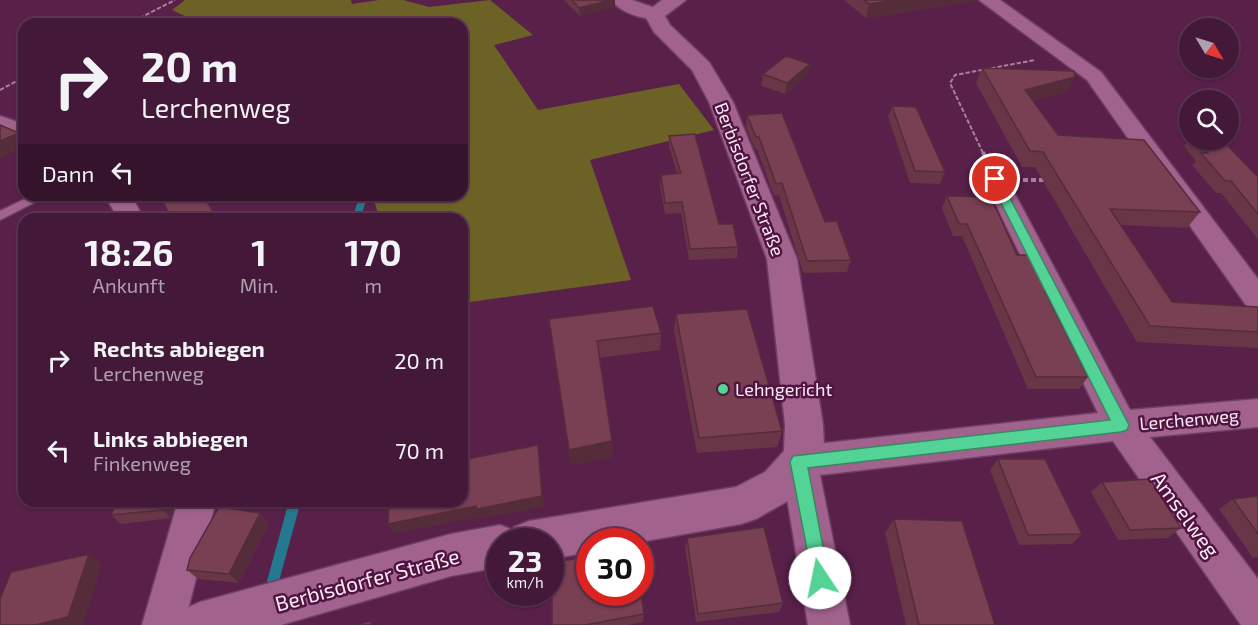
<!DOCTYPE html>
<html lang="de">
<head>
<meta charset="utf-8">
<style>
	:root { --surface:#431838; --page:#4a2140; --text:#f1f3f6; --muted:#afa0ae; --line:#5b3753 }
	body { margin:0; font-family:"Exo 2",sans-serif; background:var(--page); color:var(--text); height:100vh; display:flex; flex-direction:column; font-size:22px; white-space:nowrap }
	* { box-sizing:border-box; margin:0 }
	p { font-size:20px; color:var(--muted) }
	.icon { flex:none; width:33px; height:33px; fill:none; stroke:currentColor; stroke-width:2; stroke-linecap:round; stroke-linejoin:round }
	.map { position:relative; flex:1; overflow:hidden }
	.side { position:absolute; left:18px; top:213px; width:450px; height:294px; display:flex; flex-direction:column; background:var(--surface); border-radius:18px; box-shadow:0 2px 4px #0004,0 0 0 2px var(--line) }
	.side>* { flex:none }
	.hud { position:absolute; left:18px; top:18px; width:450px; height:183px; border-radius:18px; box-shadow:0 2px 4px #0004,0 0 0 2px var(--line); background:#431838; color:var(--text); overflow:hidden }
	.needle { width:39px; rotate:128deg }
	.buttons { position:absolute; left:1179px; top:18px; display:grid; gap:12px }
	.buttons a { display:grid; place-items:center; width:60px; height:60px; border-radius:50%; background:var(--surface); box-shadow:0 2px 4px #0004,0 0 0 2px var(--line); font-size:30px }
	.speed { position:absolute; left:486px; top:528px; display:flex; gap:12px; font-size:30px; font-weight:700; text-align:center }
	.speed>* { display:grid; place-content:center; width:78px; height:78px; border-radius:50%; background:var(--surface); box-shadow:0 2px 4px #0004,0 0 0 2px var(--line); line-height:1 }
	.speed small { font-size:15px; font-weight:400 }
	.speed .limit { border:9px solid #d22; background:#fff; color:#111 }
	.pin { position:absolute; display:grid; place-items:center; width:51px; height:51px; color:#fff; margin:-26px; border:3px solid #fff; border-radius:50%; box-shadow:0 2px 6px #0007 }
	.me { position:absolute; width:66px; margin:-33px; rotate:349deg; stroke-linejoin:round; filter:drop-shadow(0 0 4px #0008) }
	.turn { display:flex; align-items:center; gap:21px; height:126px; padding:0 24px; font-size:27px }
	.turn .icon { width:78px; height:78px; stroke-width:2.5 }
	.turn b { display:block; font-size:42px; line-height:51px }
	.then { display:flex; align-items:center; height:57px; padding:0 24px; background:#0003; gap:12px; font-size:22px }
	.eta { display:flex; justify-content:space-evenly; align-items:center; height:102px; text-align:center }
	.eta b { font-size:36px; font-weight:700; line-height:42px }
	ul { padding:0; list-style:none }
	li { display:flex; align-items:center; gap:18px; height:90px; padding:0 24px }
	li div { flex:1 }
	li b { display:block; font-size:22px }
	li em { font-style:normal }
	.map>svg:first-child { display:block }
</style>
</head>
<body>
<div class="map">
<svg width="1258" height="625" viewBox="0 0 1258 625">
	<rect width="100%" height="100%" fill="#59204a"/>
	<path fill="#6d6226" d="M185 0H351L352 4 379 0H403L429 7 490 0 533 35 494 45 538 110 679 84 714 130 590 160 631 280 462 303V219H380L372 195H462V24H202L172 10Z"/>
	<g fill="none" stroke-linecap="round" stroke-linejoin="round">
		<path fill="#24798f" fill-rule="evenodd" d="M357 195H365L366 201 360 219H352L358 201Z
			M289 501H301L279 581 277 585 273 587 269 585 267 581Z"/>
		<defs>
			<path id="service" d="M33 195H49L0 220V211Z"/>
			<path id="minor" d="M611 0H632L661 10 663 14 661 18C646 22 620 12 611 0Z
				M979 0H1000L1101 72 1258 279V311L1248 308 1087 80Z
				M0 116 24 124V139L0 131Z
				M995 171 1004 174 1007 179 1130 410 1258 399V427L1150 437 1258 579V625H1241L1113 441 820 475 850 625H808L781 462 786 451 799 446 1098 413 983 179 986 174Z
				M105 195H131L144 219H118Z
				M178 501H216L184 625H142Z"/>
			<path id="tertiary" d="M662 0H686L665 16 670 25 709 62 733 102 797 259 823 425 824 447 813 474 793 498 756 519 741 524 640 542H590V552L550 559V542H500V567L451 576 281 625H177L184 609 200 602 451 534 500 525 513 530 514 527 529 521 736 487 765 472 784 451 785 425 767 259 709 102 692 70 654 32 644 14Z"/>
		</defs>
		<use href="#service" stroke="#6e3f63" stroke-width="3"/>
		<use href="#minor" stroke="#6e3f63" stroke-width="3"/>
		<use href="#tertiary" stroke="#6e3f63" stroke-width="3"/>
		<path stroke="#a8809d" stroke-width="2" stroke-dasharray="4.5 2" stroke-linecap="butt" d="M128 24 175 0
			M0 90 24 77
			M983 153 950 83 955 75 1035 60"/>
		<path stroke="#a8809d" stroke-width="4" stroke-dasharray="5 3" stroke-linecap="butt" d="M983 152 986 159
			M1023 180H1045"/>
		<use href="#service" fill="#a2628e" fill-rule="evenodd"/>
		<use href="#minor" fill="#a2628e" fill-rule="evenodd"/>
		<use href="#tertiary" fill="#a2628e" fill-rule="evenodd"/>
	</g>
	<path fill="#683647" d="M564 0H615V7L580 16Z
		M844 0H978L977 1 866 18Z
		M982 68 1067 92 1033 101 1058 135 1200 212 1187 228 1121 225 1172 302 1258 307V348L1137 342 1035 167H1022L976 83Z
		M763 74 807 76 785 94 761 86Z
		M892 106 945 172 940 184 910 183 888 117Z
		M747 115 825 222 851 260 847 272 803 273 779 195 774 196 757 149H755L746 127Z
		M669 136 719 224 738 247 737 258 689 260 681 213 665 214 660 186 661 175 677 173 669 147Z
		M1190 138V140H1222L1258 177V239L1221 193H1216L1192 165 1196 161 1184 146Z
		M947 196 1017 255 1048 292 1046 295 1088 377 1079 389H1028L962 236H953L942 208Z
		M676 314 782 431 777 447 697 453 674 331Z
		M661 333 660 350 599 358 613 457 571 465 551 335Z
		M998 459 1082 534 1072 544 1019 545 990 470Z
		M1102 482 1181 528 1168 538 1118 540 1091 492Z
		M1258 496V557L1253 558 1219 509 1233 499Z
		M117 501H176L171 518 121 524 111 515Z
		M894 519 995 625H906L885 533Z
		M269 523 239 583 198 579 187 570Z
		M687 538 783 603 779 612 696 622 685 547Z
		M644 614 643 622 628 625H552Z"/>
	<path fill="#552c3a" d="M611 0H615V7L580 16 579 8Z
		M896 0H978L977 1 866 18 869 4Z
		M810 64 807 76 785 94 787 83Z
		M1075 77 1067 92 1018 105 1025 90Z
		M19 133 24 139V146L0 158V141Z
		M215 215 217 219H212L210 217Z
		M612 441 613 457 571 465 569 450Z
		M538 445 540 456 544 507 480 519 479 517 394 534 388 524 476 506Z
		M164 501H176L171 518 162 510Z
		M260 513 269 523 239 583 229 574Z
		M89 554 102 564 83 625H35Z"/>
	<path fill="#793f53" stroke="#552c3a" stroke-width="1.5" d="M572 0H611L579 8Z
		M864 0H896L869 4Z
		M786 56 810 64 787 83 763 74Z
		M982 68 1074 71 1075 77 1025 90 1058 135 1144 140 1200 212 1110 209 1172 302 1258 307V332L1150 326 1043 152 1030 151Z
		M892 106 916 107 945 172 915 171Z
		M782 113 825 222 837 221 851 260 807 261 782 183 776 184 759 137H756L747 115Z
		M0 125 19 133 0 141Z
		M695 134 719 224H733L738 247 690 249 682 202 665 203 661 175 681 173 669 136Z
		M1197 140H1222L1258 177V214L1231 181H1225L1201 153H1208Z
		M179 195H203L215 215 210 217 212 219H171L163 201Z
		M947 196 991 197 1017 255H1028L1048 292H1045L1088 377H1036L967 224H959Z
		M653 306 661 333 597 341 612 441 569 450 549 319Z
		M747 309 782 431 699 438 676 314Z
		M538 445 542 496 477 509 476 506 388 524 389 501H462V460Z
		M998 459H1045L1082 534 1028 535Z
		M1150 479 1181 528 1130 530 1102 482Z
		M1258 496V534L1233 499Z
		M117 501H164L162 510 111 515Z
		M219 507 260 513 229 574 187 570 190 558Z
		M894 519 962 521 995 625H919Z
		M764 527 783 603 698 614 687 538Z
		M89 554 68 617 35 625H0V599L11 572Z
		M590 556V592H640V585L644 614 585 625H552V563Z
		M371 621V625H356Z"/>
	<path fill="#54d396" stroke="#378962" stroke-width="1.5" d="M995 175 1000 179 1129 425 1127 430 1121 432 808 468 829 578 827 585 820 587 814 585 790 462 793 456 1110 420 989 179Z"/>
	<circle fill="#54d396" stroke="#4e1540" stroke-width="2" cx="723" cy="389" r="6"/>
	<g text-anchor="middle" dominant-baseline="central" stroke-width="5" stroke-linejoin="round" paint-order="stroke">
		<g font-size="18" fill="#fee8f6" stroke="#4e1540">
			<text transform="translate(750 179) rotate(69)">Berbisdorfer Straße</text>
			<text transform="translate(1189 419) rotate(-5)">Lerchenweg</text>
		</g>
		<g font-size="18" fill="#fee8f6" stroke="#4e1540" text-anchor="start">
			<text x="735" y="389">Lehngericht</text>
		</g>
		<g font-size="21" fill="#fee8f6" stroke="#4e1540">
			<text transform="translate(1186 514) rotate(54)">Amselweg</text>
			<text transform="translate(367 579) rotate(-15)">Berbisdorfer Straße</text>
		</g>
	</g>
</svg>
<div class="buttons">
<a><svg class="needle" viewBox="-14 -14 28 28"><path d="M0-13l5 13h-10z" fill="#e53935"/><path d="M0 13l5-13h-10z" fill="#afa0ae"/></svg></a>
<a><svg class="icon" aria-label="search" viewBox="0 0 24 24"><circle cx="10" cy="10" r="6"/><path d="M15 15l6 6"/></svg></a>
</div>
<div class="speed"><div>23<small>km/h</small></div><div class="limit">30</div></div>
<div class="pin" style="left:995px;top:179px;background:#d93025"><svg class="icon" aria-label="arrive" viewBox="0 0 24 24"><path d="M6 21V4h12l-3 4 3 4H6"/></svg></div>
<svg class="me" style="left:820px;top:578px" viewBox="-20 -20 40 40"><circle r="19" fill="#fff"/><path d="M0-13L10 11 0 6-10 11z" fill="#54d396"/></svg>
<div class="hud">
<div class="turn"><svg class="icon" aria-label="right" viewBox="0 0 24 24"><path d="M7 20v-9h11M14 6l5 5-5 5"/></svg><div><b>20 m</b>Lerchenweg</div></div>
<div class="then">Dann<svg class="icon" aria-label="left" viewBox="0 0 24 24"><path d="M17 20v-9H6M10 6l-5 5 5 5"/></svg></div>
</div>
<section class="side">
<div class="eta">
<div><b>18:26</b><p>Ankunft</p></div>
<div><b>1</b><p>Min.</p></div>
<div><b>170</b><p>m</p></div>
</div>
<ul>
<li><svg class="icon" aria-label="right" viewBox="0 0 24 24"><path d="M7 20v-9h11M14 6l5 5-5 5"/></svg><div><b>Rechts abbiegen</b><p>Lerchenweg</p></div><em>20 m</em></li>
<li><svg class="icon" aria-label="left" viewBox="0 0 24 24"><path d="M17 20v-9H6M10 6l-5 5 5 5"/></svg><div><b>Links abbiegen</b><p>Finkenweg</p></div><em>70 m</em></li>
</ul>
</section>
</div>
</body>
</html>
